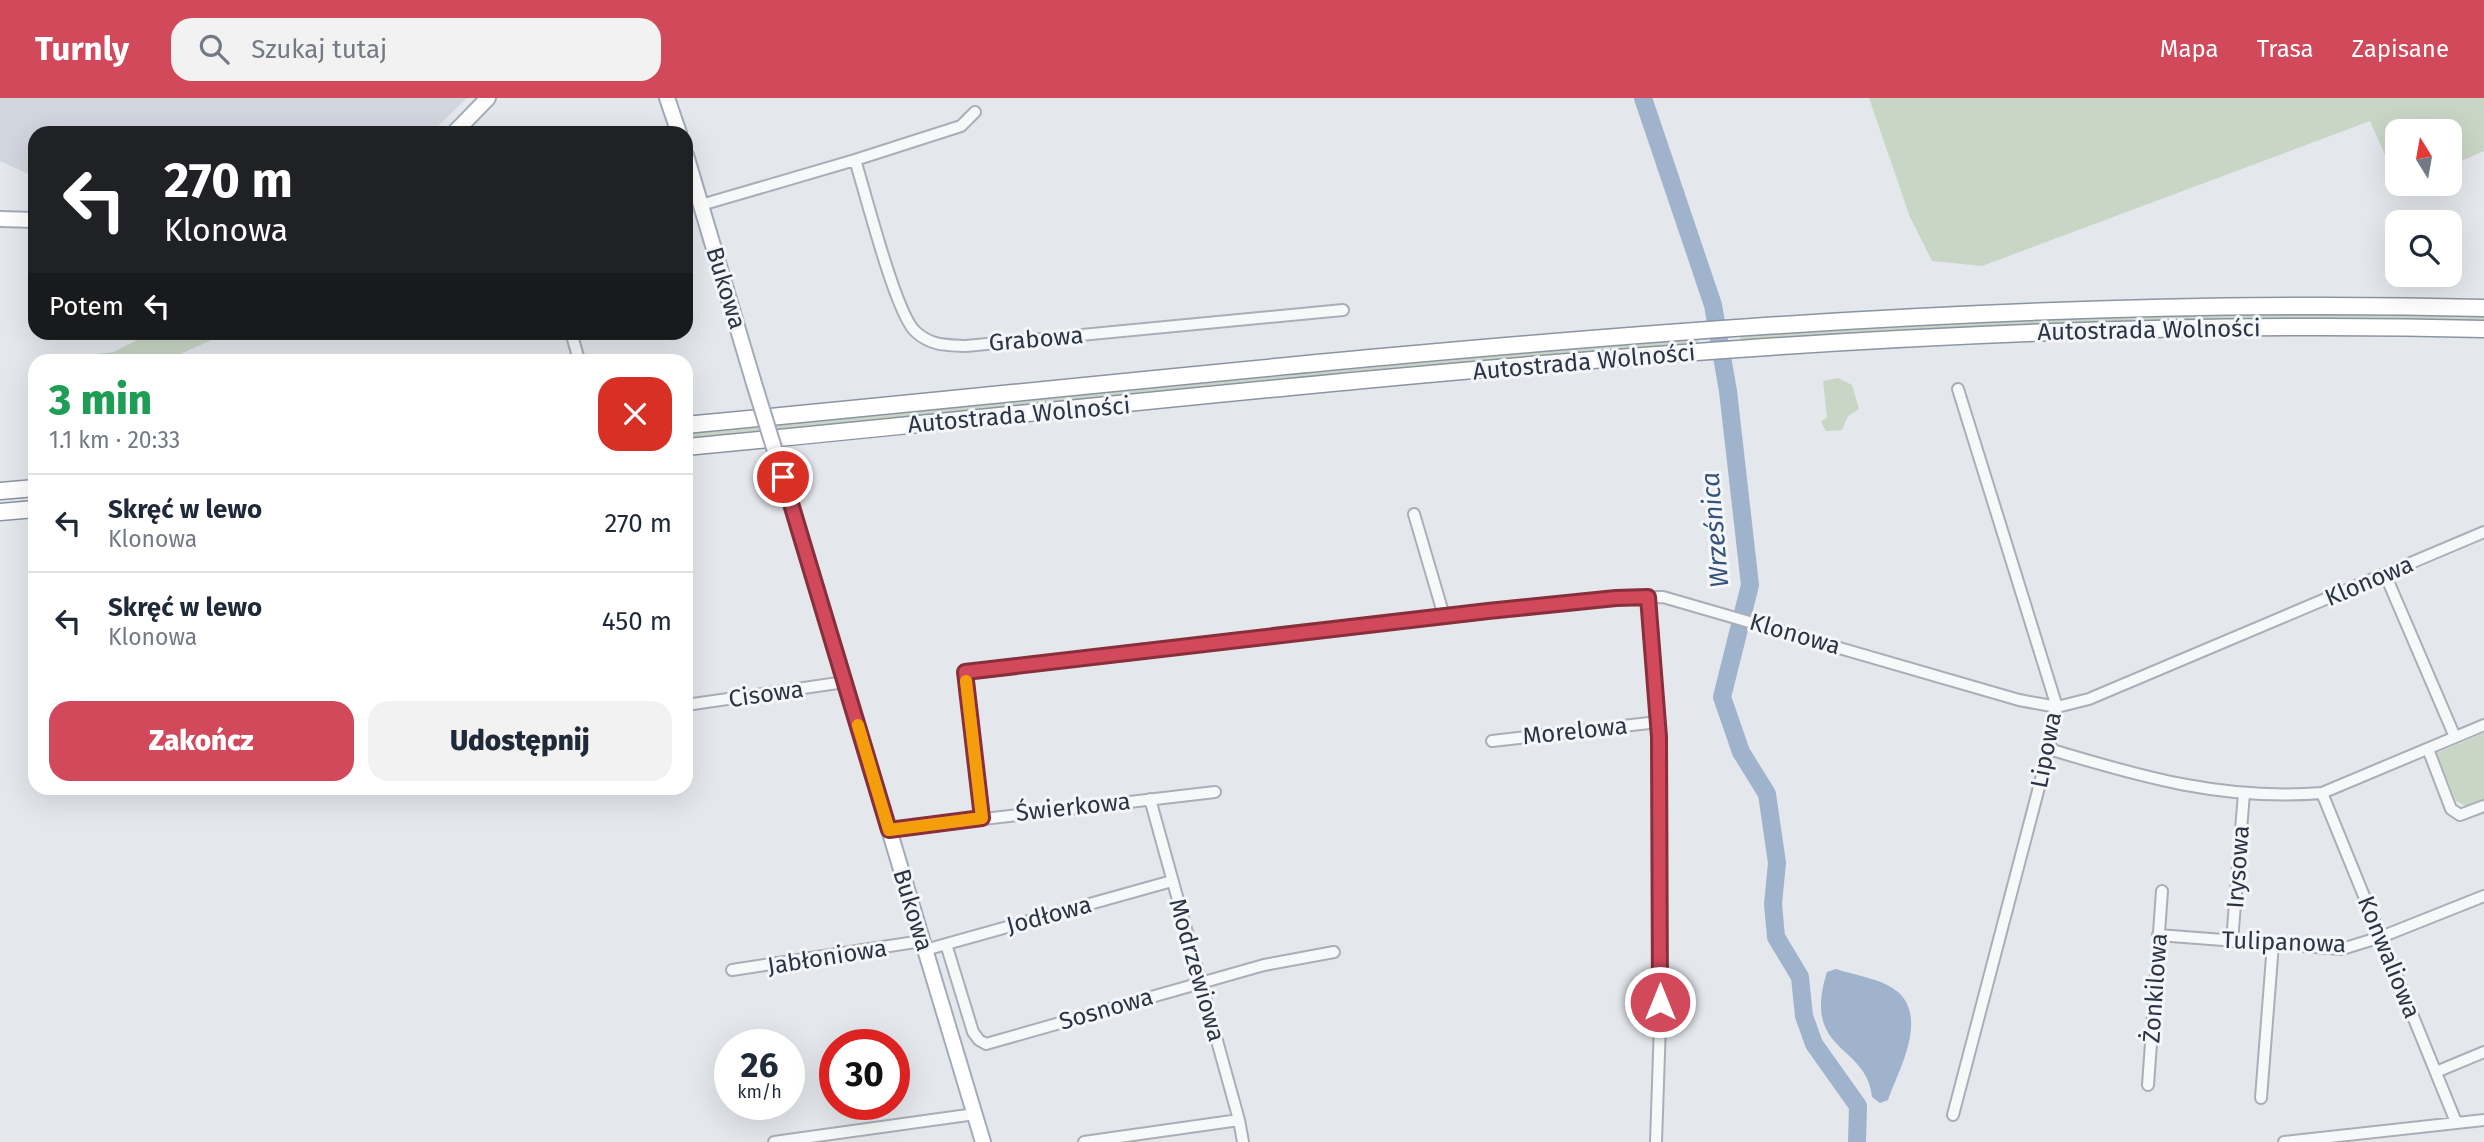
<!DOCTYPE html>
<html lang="pl">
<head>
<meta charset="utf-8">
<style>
	:root { --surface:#fff; --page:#f2f2f3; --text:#1f2937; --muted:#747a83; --line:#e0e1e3; --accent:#d1495b }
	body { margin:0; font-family:"Fira Sans",sans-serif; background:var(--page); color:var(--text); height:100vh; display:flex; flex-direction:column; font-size:26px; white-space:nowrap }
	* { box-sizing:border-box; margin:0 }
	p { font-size:23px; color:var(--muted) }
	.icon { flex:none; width:38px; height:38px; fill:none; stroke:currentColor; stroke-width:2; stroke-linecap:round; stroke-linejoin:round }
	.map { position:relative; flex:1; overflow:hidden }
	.details { position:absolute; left:28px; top:256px; width:665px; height:441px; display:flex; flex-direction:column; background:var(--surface); border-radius:21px; box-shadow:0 7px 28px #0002 }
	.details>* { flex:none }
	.top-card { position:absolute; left:28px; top:28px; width:665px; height:214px; border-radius:21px; box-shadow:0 7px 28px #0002; background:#202124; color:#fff; overflow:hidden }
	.needle { width:46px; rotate:349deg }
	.fabs { position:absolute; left:2385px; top:21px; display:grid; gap:14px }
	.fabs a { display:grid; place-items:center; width:77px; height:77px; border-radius:14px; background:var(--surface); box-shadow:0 7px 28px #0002; font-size:35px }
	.speed { position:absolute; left:714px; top:931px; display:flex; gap:14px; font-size:35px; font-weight:700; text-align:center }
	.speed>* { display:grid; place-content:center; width:91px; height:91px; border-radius:50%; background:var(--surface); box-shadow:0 7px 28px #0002; line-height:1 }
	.speed small { font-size:18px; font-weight:400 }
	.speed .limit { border:10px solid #d22; background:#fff; color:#111 }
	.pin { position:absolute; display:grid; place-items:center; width:60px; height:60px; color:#fff; margin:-30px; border:4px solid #fff; border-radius:50%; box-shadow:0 2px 7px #0007 }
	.me { position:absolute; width:77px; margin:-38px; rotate:0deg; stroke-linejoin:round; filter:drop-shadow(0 0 5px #0008) }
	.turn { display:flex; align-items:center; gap:24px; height:147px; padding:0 21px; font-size:32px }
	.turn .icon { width:91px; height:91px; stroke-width:2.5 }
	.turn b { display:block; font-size:49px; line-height:60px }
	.then { display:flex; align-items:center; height:66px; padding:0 21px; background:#0003; gap:14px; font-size:26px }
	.round { display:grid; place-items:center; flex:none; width:74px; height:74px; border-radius:21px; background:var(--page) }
	.headline { display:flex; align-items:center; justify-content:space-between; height:119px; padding:0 21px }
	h1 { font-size:42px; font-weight:800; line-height:52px; color:#1e9e55 }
	.button { display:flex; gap:14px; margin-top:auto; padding:14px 21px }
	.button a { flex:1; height:80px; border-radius:21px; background:var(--accent); color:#fff; font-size:28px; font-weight:800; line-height:80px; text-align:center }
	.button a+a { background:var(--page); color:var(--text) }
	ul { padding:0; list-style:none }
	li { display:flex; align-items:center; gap:21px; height:98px; padding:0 21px; border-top:2px solid var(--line) }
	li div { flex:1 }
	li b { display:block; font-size:26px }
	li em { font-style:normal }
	header { display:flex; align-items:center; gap:42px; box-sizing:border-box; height:98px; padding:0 35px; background:var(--accent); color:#fff }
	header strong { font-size:33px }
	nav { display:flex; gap:38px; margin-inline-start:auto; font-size:24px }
	.search { width:490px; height:63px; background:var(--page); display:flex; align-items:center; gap:18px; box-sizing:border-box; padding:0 24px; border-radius:21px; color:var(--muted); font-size:26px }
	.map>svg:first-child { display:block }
</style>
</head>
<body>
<header>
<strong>Turnly</strong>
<div class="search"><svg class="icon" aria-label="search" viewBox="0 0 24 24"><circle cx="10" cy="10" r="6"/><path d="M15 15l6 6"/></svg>Szukaj tutaj</div>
<nav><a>Mapa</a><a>Trasa</a><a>Zapisane</a></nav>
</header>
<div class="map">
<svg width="2484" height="1044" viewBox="0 0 2484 1044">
	<rect width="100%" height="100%" fill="#e4e7ec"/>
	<path fill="#d2d6de" d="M0 0H467L437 29 422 35H35V79L0 63Z"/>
	<path fill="#c9d6c5" d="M1869 0H2484V53L2450 68V33H2398V86H2411L2400 91 2370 23 1982 168 1932 163 1910 119Z
		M2149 215 2484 216V225L2028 228 1741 244 1740 235Z
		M152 234H269V235L221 238 166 262H39L114 254Z
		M1697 239 1699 246 777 334 774 325Z
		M1838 280 1852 287 1859 311 1848 318 1842 332 1826 333 1821 324 1827 319 1823 283Z
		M758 327 761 335 686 343V334Z
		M2484 635V701L2466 708 2456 703 2437 655Z"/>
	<path fill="#9fb4cc" d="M1836 871C1854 877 1883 881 1898 894 1928 921 1899 971 1888 1002L1880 1005 1872 999C1867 945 1801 956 1827 874Z"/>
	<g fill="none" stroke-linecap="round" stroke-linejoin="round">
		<path stroke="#9fb4cc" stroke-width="18" d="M1643 0 1713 207 1728 293 1750 487 1722 599 1741 654 1767 696 1777 765 1773 806 1776 839 1800 879 1804 918 1814 946 1858 1008 1857 1044"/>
		<defs>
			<path id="minor" d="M855 62 961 28 975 14
				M701 107 855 62C865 93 896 218 916 234 931 248 947 247 966 248L1343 212
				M571 234 579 262
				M1414 416 1444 518
				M2385 476 2455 639
				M1649 499 1659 639 1660 926 1656 1044
				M686 607 845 584
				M1492 643 1658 624
				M2049 651C2141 679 2225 703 2322 695L2484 627
				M2428 651 2451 711 2460 717 2484 708
				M2322 695 2456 1024
				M1150 701 1239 1022 1243 1044
				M982 720 965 574 1488 513 1616 500 1663 499 2019 602 2057 609 2089 601 2484 434
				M889 732 1215 694
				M2158 837 2342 851 2381 839 2484 798
				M2232 843 2244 695
				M946 846 973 934 979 942 986 946 1264 867 1334 854
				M925 852 1172 783
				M732 872 922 843
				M2436 974 2484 954
				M2148 987 2162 793
				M2261 1000 2273 846
				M1953 1017 2049 651 2057 609 1958 291
				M774 1044 975 1016
				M1084 1044 1239 1022
				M2284 1044 2484 1022"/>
			<path id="major" d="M667 0 679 35
				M454 35 488 0
				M686 57 753 282
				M0 121 35 122
				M783 379 983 1044"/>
			<path id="highway" d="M686 327C1284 271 1882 194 2484 210
				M686 349C1284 292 1883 215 2484 231
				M0 393 35 390
				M0 414 35 411"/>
		</defs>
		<use href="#minor" stroke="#a9aeb7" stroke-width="14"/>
		<use href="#major" stroke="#a3abb8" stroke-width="18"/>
		<use href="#highway" stroke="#8b94a3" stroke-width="19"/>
		<use href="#minor" stroke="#f7f8fa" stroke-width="10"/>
		<use href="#major" stroke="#fff" stroke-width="14"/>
		<use href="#highway" stroke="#fff" stroke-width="16"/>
		<defs>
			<path id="major-bridge" d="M753 282 783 379"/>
		</defs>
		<use href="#major-bridge" stroke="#a3abb8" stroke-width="18" stroke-linecap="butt"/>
		<use href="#major-bridge" stroke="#fff" stroke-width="14"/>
	</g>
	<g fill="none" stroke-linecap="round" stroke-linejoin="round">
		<defs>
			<path id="route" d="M783 379 889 732 982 720 965 574 1488 513 1616 500 1648 499 1659 639 1660 904"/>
		</defs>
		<use href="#route" stroke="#882f3b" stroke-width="18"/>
		<use href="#route" stroke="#d1495b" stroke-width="12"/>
		<path stroke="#f59e0b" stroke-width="12" d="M858 627 889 732 982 720 966 583"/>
	</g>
	<g text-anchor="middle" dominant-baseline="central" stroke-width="6" stroke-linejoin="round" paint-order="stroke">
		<g font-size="24" fill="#2b3445" stroke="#f4f6f9">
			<text transform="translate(726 190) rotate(73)">Bukowa</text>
			<text transform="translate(2149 232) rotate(-1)">Autostrada Wolności</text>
			<text transform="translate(1036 241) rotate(-5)">Grabowa</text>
			<text transform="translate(1584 264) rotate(-5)">Autostrada Wolności</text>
			<text transform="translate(1019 317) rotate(-5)">Autostrada Wolności</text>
			<text transform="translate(2369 483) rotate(-23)">Klonowa</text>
			<text transform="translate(1795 536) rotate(16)">Klonowa</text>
			<text transform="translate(766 596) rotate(-8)">Cisowa</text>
			<text transform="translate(1575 633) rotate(-6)">Morelowa</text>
			<text transform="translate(2046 652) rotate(-79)">Lipowa</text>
			<text transform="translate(1073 709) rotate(-6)">Świerkowa</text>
			<text transform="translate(2238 769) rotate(-86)">Irysowa</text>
			<text transform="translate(913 812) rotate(73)">Bukowa</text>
			<text transform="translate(1049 817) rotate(-15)">Jodłowa</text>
			<text transform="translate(2284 844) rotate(2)">Tulipanowa</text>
			<text transform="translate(827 859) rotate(-9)">Jabłoniowa</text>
			<text transform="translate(2389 859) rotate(68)">Konwaliowa</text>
			<text transform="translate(1197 872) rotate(74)">Modrzewiowa</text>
			<text transform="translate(2155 890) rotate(-86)">Żonkilowa</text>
			<text transform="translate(1106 911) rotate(-16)">Sosnowa</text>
		</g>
		<g font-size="26" font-style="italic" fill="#34527a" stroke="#f4f6f9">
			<text transform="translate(1715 432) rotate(-95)">Wrześnica</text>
		</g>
	</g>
</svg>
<div class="fabs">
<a><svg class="needle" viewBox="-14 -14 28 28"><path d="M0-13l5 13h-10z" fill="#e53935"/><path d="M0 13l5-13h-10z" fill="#747a83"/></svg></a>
<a><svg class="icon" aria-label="search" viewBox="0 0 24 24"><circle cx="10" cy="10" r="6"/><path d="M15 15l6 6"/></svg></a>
</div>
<div class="speed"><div>26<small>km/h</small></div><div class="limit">30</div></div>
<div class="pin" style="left:783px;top:379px;background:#d93025"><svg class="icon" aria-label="arrive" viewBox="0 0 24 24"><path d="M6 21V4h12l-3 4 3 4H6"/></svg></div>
<svg class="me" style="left:1660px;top:904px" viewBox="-20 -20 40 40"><circle r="17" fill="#d1495b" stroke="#fff" stroke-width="3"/><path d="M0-11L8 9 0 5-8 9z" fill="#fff"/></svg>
<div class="top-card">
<div class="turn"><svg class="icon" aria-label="left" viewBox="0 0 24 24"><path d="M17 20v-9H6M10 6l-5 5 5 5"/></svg><div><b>270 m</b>Klonowa</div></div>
<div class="then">Potem<svg class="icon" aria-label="left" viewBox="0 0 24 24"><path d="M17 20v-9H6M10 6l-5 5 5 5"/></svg></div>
</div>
<section class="details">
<div class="headline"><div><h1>3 min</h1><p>1.1 km · 20:33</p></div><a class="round" style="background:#d93025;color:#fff"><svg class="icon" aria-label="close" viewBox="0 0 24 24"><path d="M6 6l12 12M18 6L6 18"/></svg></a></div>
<ul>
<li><svg class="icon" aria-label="left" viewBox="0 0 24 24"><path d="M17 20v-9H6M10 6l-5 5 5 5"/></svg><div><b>Skręć w lewo</b><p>Klonowa</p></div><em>270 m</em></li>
<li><svg class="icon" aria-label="left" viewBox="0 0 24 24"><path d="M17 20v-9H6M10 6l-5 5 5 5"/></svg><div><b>Skręć w lewo</b><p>Klonowa</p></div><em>450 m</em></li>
</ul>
<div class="button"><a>Zakończ</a><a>Udostępnij</a></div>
</section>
</div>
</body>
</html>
